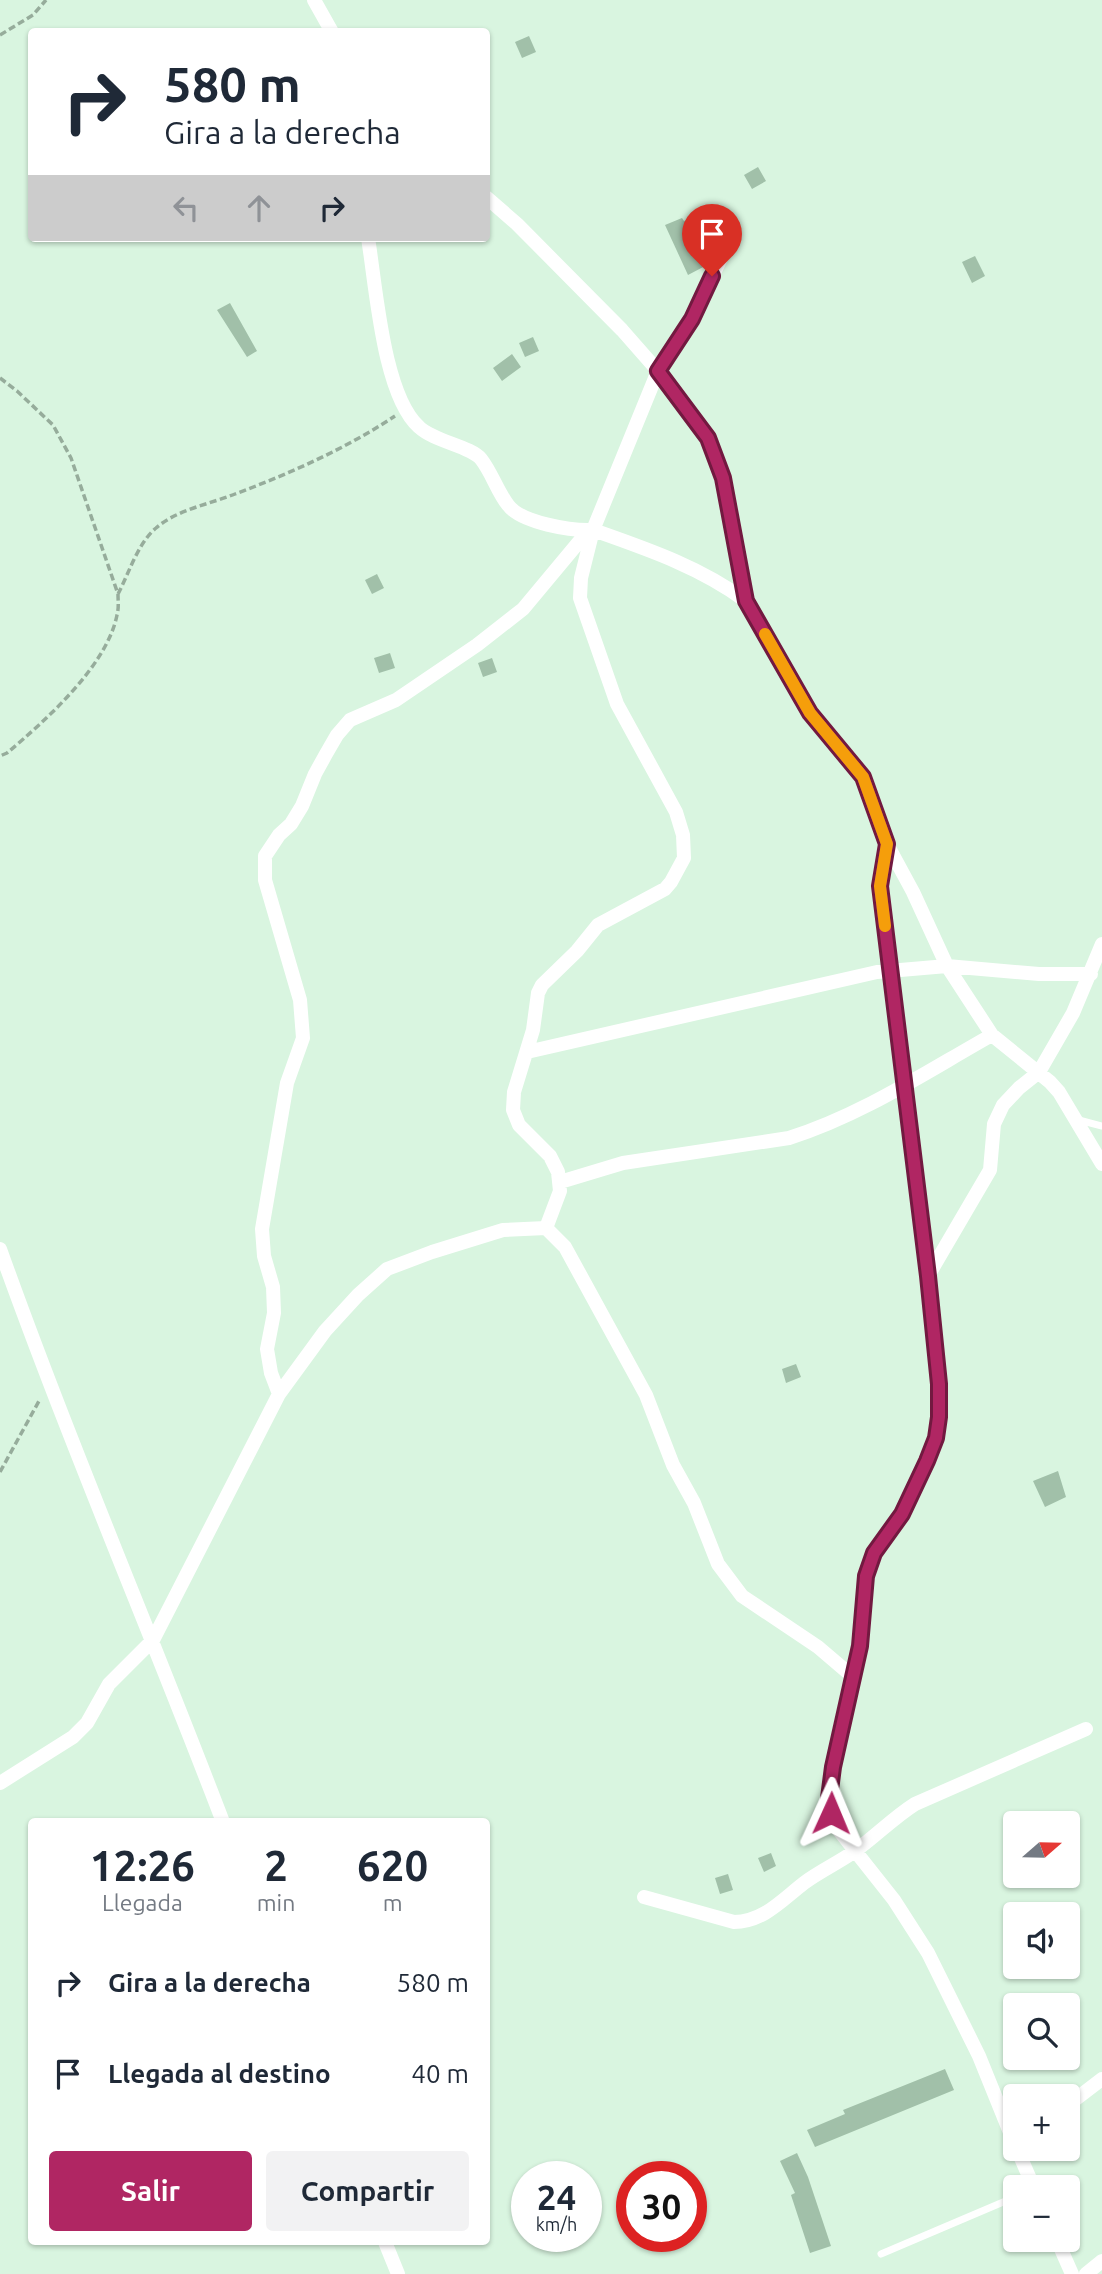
<!DOCTYPE html>
<html lang="es">
<head>
<meta charset="utf-8">
<style>
	:root { --surface:#fff; --page:#f2f2f3; --text:#1f2937; --muted:#747a83; --accent:#b02663 }
	body { margin:0; font-family:Ubuntu,sans-serif; background:var(--page); color:var(--text); height:100vh; display:flex; flex-direction:column; font-size:26px; white-space:nowrap }
	* { box-sizing:border-box; margin:0 }
	p { font-size:23px; color:var(--muted) }
	.icon { flex:none; width:38px; height:38px; fill:none; stroke:currentColor; stroke-width:2; stroke-linecap:round; stroke-linejoin:round }
	.map { position:relative; flex:1; overflow:hidden }
	.side { position:absolute; left:28px; top:1818px; width:462px; height:427px; display:flex; flex-direction:column; background:var(--surface); border-radius:7px; box-shadow:0 2px 5px #0004 }
	.side>* { flex:none }
	.hud { position:absolute; left:28px; top:28px; width:462px; height:214px; border-radius:7px; box-shadow:0 2px 5px #0004; background:#fff; color:var(--text); overflow:hidden }
	.needle { width:46px; rotate:70deg }
	.tools { position:absolute; left:1003px; top:1811px; display:grid; gap:14px }
	.tools a { display:grid; place-items:center; width:77px; height:77px; border-radius:7px; background:var(--surface); box-shadow:0 2px 5px #0004; font-size:35px }
	.speed { position:absolute; left:511px; top:2161px; display:flex; gap:14px; font-size:35px; font-weight:700; text-align:center }
	.speed>* { display:grid; place-content:center; width:91px; height:91px; border-radius:50%; background:var(--surface); box-shadow:0 2px 5px #0004; line-height:1 }
	.speed small { font-size:18px; font-weight:400 }
	.speed .limit { border:10px solid #d22; background:#fff; color:#111 }
	.pin { position:absolute; display:grid; place-items:center; width:60px; height:60px; color:#fff; margin:-72px -30px; border-radius:50% 50% 50% 0; rotate:-45deg; box-shadow:0 0 7px #0007 }
	.pin .icon { rotate:45deg }
	.me { position:absolute; width:77px; margin:-38px; rotate:1deg; stroke-linejoin:round; filter:drop-shadow(0 0 5px #0008) }
	.turn { display:flex; align-items:center; gap:24px; height:147px; padding:0 21px; font-size:32px }
	.turn .icon { width:91px; height:91px; stroke-width:2.5 }
	.turn b { display:block; font-size:49px; line-height:60px }
	.lanes { display:flex; align-items:center; height:66px; padding:0 21px; background:#0003; justify-content:center; gap:35px; direction:ltr }
	.lanes .off { opacity:.35 }
	.eta { display:flex; justify-content:space-evenly; align-items:center; height:119px; text-align:center }
	.eta b { font-size:42px; font-weight:700; line-height:49px }
	.primary-button { display:flex; gap:14px; margin-top:auto; padding:14px 21px }
	.primary-button a { flex:1; height:80px; border-radius:7px; background:var(--accent); color:#fff; font-size:28px; font-weight:700; line-height:80px; text-align:center }
	.primary-button a+a { background:var(--page); color:var(--text) }
	ul { padding:0; list-style:none }
	li { display:flex; align-items:center; gap:21px; height:91px; padding:0 21px }
	li div { flex:1 }
	li b { display:block; font-size:26px }
	li em { font-style:normal }
	.map>svg:first-child { display:block }
</style>
</head>
<body>
<div class="map">
<svg width="1102" height="2274" viewBox="0 0 1102 2274">
	<rect width="100%" height="100%" fill="#d9f5e0"/>
	<path fill="#a1c0a9" d="M529 36 536 52 522 58 515 42Z
		M758 167 766 181 752 189 744 175Z
		M682 218 684 221 687 220 707 265 688 275 665 225Z
		M975 256 985 276 972 283 962 262Z
		M230 303 257 351 247 357 217 310Z
		M533 337 539 351 525 357 519 343Z
		M512 354 521 367 502 381 493 368Z
		M377 574 384 588 372 594 365 580Z
		M390 653 395 668 379 673 374 658Z
		M492 658 497 672 483 677 478 663Z
		M796 1364 801 1377 786 1383 782 1369Z
		M1058 1471 1066 1497 1045 1507 1033 1481Z
		M771 1853 776 1866 764 1872 758 1858Z
		M728 1874 733 1890 720 1894 715 1878Z
		M945 2069 954 2090 815 2147 807 2130 845 2114 843 2110Z
		M797 2153 808 2177 831 2246 810 2253 791 2195 795 2193 780 2161Z"/>
	<g fill="none" stroke-linecap="round" stroke-linejoin="round">
		<path stroke="#96ac9b" stroke-width="3.5" stroke-dasharray="7 3.5" stroke-linecap="butt" d="M0 35 33 15 46 0
			M0 378 17 391 53 425 71 458 118 594C118 601 119 608 117 615 107 666 45 721 7 753L0 756
			M118 594C129 573 138 543 156 528 176 510 210 504 235 494 291 473 345 449 395 416
			M0 1472 39 1401"/>
		<path stroke="#fff" stroke-width="7" d="M1075 1119 1102 1126
			M881 2254 1015 2197"/>
		<path stroke="#fff" stroke-width="14" d="M314 0 332 32
			M486 197 517 224 622 330 658 371 708 438 723 478 746 601 810 713 863 777 887 844 913 892 947 966 992 1035 1050 1082 1059 1092 1102 1164
			M368 238C376 286 383 395 419 427 435 442 470 446 481 459 492 473 497 491 508 505 521 523 572 531 593 530 647 549 700 567 746 601
			M887 844 880 886 928 1276 939 1384V1417L936 1439 927 1461 902 1514 874 1553 866 1576 860 1645 840 1727 829 1798 831 1813 837 1828 894 1900 928 1953 979 2056 1015 2145
			M527 1052 877 972 947 966 1039 974H1091
			M560 1182 623 1163 789 1138C862 1115 926 1072 992 1035
			M546 1228 560 1191 558 1172 550 1156 519 1125 513 1110 514 1092 533 1030 538 993 542 985 577 951 598 925 665 889 671 882 684 858 683 835 676 812 617 704 580 598 581 578 593 530 658 371 692 319 733 233
			M0 1249C69 1442 150 1631 223 1822
			M928 1276 990 1170 994 1124 1003 1105 1019 1088 1039 1072 1073 1013 1102 944
			M279 1394 271 1373 267 1349 274 1313 273 1287 264 1256 262 1229 287 1083 303 1038 300 1000 265 880V856L279 835 291 824 302 806 315 774 326 754 337 735 350 720 396 700 477 645 523 609 588 531
			M0 1783 73 1737 87 1723 109 1684 153 1640 279 1394 325 1331 358 1295 387 1269 432 1252 503 1230 546 1228 565 1247 646 1395 673 1465 694 1503 718 1564 742 1596 818 1647 852 1676
			M644 1897 734 1922C763 1922 782 1900 804 1883 820 1871 838 1863 855 1851 876 1836 893 1818 915 1804L1086 1729
			M1068 2105 1102 2079
			M1017 2149 1034 2188
			M1057 2240 1072 2274
			M385 2242 398 2274
			M1086 2274 1102 2261"/>
	</g>
	<g fill="none" stroke-linecap="round" stroke-linejoin="round">
		<defs>
			<path id="route" d="M712 276 692 319 658 371 708 438 723 478 746 601 810 713 863 777 887 844 880 886 928 1276 939 1384V1417L936 1438 927 1461 902 1514 874 1553 866 1576 860 1646 833 1767 829 1798 831 1813"/>
		</defs>
		<use href="#route" stroke="#721940" stroke-width="18"/>
		<use href="#route" stroke="#b02663" stroke-width="12"/>
		<path stroke="#f59e0b" stroke-width="12" d="M765 634 810 713 863 777 887 844 880 886 885 926"/>
	</g>
</svg>
<div class="tools">
<a><svg class="needle" viewBox="-14 -14 28 28"><path d="M0-13l5 13h-10z" fill="#e53935"/><path d="M0 13l5-13h-10z" fill="#747a83"/></svg></a>
<a><svg class="icon" aria-label="sound" viewBox="0 0 24 24"><path d="M4 9h4l5-4v14l-5-4H4zM17 9q2 3 0 6"/></svg></a>
<a><svg class="icon" aria-label="search" viewBox="0 0 24 24"><circle cx="10" cy="10" r="6"/><path d="M15 15l6 6"/></svg></a>
<a>+</a>
<a>−</a>
</div>
<div class="speed"><div>24<small>km/h</small></div><div class="limit">30</div></div>
<div class="pin" style="left:712px;top:276px;background:#d93025"><svg class="icon" aria-label="arrive" viewBox="0 0 24 24"><path d="M6 21V4h12l-3 4 3 4H6"/></svg></div>
<svg class="me" style="left:831px;top:1813px" viewBox="-20 -20 40 40"><path d="M0-17L14 15 0 8-14 15z" fill="#b02663" stroke="#fff" stroke-width="4"/></svg>
<div class="hud">
<div class="turn"><svg class="icon" aria-label="right" viewBox="0 0 24 24"><path d="M7 20v-9h11M14 6l5 5-5 5"/></svg><div><b>580 m</b>Gira a la derecha</div></div>
<div class="lanes"><svg class="icon off" aria-label="left" viewBox="0 0 24 24"><path d="M17 20v-9H6M10 6l-5 5 5 5"/></svg><svg class="icon off" aria-label="ahead" viewBox="0 0 24 24"><path d="M12 20V5M6 11l6-6 6 6"/></svg><svg class="icon" aria-label="right" viewBox="0 0 24 24"><path d="M7 20v-9h11M14 6l5 5-5 5"/></svg></div>
</div>
<section class="side">
<div class="eta">
<div><b>12:26</b><p>Llegada</p></div>
<div><b>2</b><p>min</p></div>
<div><b>620</b><p>m</p></div>
</div>
<ul>
<li><svg class="icon" aria-label="right" viewBox="0 0 24 24"><path d="M7 20v-9h11M14 6l5 5-5 5"/></svg><div><b>Gira a la derecha</b></div><em>580 m</em></li>
<li><svg class="icon" aria-label="arrive" viewBox="0 0 24 24"><path d="M6 21V4h12l-3 4 3 4H6"/></svg><div><b>Llegada al destino</b></div><em>40 m</em></li>
</ul>
<div class="primary-button"><a>Salir</a><a>Compartir</a></div>
</section>
</div>
</body>
</html>
